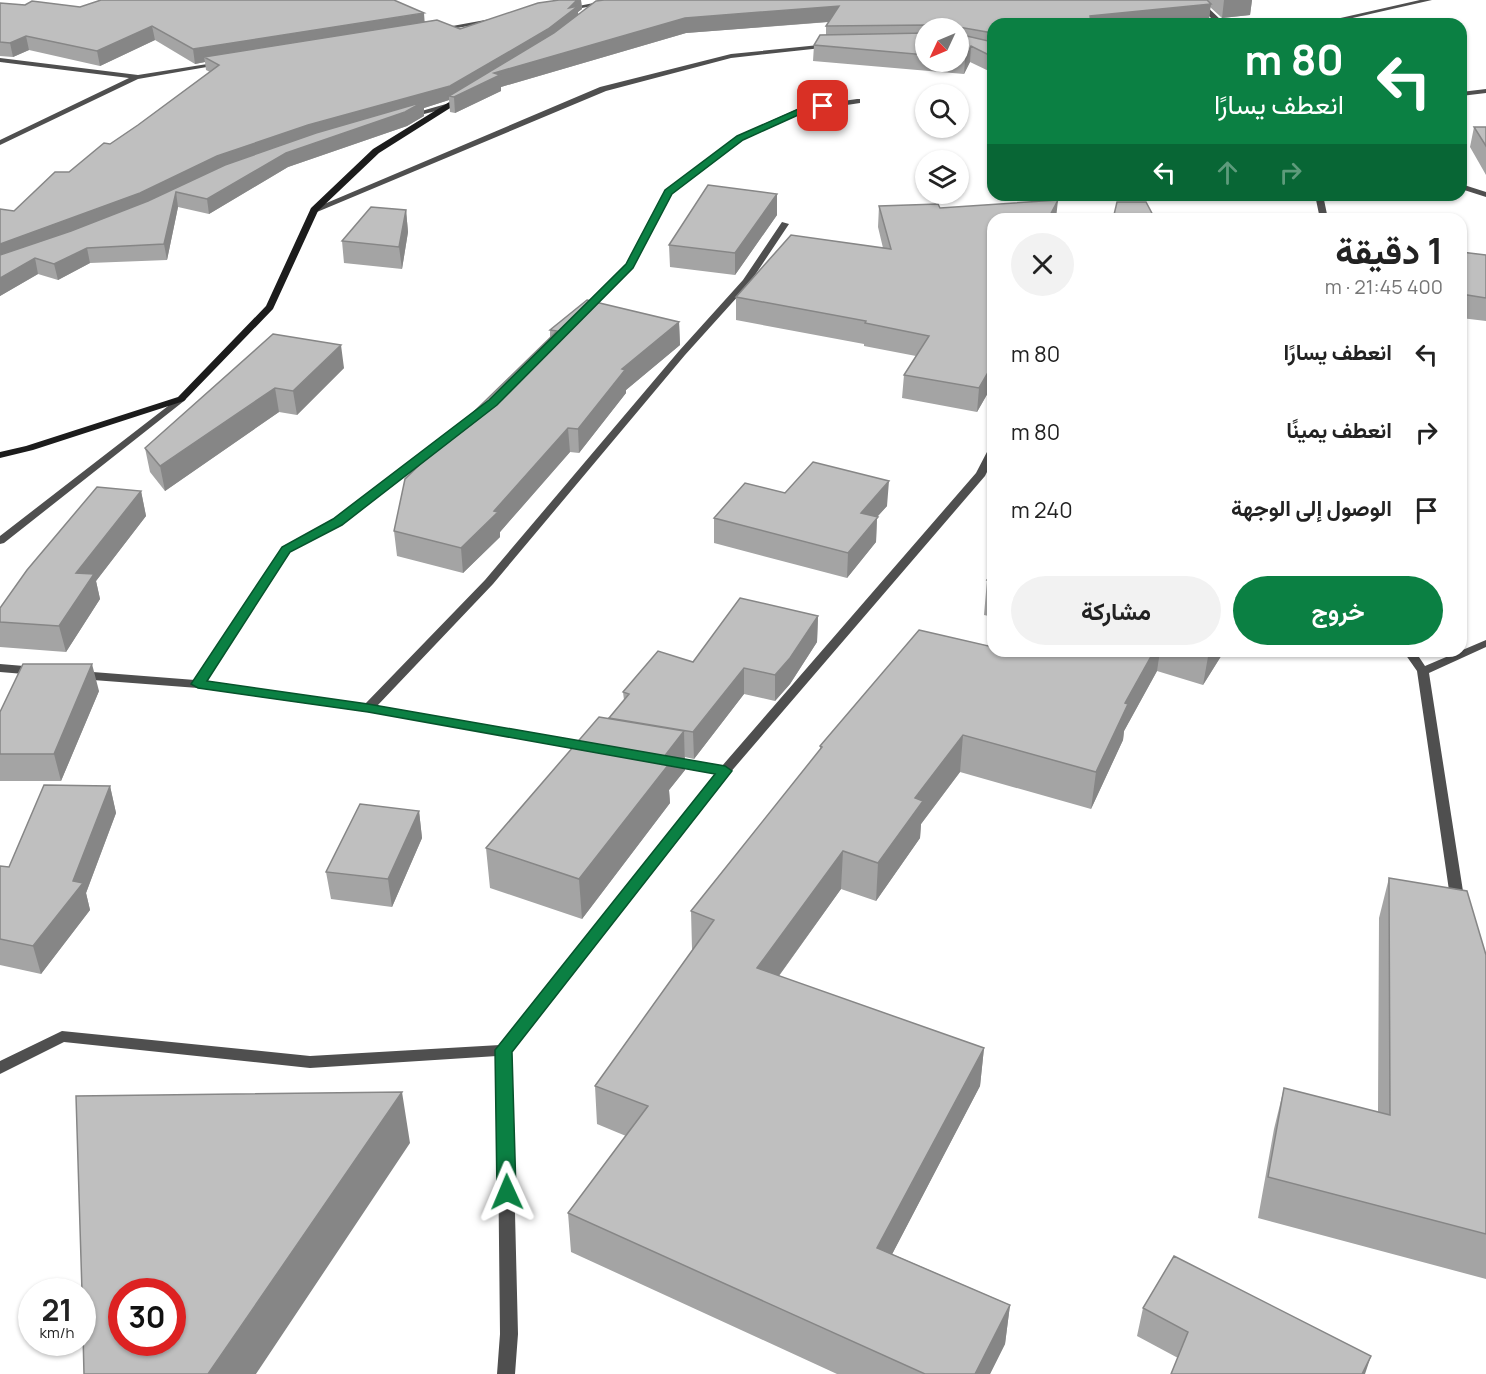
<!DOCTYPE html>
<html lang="ar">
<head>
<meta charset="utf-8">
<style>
	:root { --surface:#fff; --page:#f2f2f2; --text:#222; --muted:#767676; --accent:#0b8043 }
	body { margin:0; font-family:Manrope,Vazirmatn,sans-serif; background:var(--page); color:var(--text); direction:rtl; height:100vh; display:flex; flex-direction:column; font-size:22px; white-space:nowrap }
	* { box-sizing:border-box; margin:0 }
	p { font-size:20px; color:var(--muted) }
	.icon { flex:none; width:33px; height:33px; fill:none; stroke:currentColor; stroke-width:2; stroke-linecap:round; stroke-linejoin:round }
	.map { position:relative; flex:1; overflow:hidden; direction:ltr }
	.side { position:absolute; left:987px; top:213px; width:480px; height:444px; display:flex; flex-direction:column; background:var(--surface); border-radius:18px; box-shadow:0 2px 4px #0004; direction:rtl }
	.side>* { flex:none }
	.banner { position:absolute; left:987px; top:18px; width:480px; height:183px; border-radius:18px; box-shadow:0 2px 4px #0004; direction:rtl; background:#0b8043; color:#fff; overflow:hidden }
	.needle { width:39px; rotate:226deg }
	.buttons { position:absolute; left:915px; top:18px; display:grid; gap:12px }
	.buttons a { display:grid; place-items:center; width:54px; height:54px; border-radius:50%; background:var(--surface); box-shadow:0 2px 4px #0004; font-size:30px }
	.speed { position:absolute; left:18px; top:1278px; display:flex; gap:12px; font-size:30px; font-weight:700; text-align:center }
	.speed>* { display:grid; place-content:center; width:78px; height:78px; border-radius:50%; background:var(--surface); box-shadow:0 2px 4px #0004; line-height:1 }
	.speed small { font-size:15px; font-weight:400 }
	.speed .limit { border:9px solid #d22; background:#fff; color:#111 }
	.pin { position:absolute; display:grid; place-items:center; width:51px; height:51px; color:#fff; margin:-26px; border-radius:12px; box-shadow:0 3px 9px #0006 }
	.me { position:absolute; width:66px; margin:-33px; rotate:359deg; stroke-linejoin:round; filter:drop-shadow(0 0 4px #0008) }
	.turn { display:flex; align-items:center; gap:21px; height:126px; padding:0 24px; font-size:27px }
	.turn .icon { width:78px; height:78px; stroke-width:2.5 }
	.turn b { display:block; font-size:42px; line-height:51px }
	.lanes { display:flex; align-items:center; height:57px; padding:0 24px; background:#0003; justify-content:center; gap:30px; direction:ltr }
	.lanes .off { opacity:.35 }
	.round { display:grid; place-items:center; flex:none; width:63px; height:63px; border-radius:32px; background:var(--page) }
	.headline { display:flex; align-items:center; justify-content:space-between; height:102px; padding:0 24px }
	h1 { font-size:36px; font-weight:700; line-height:45px }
	.primary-button { display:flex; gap:12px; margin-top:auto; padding:12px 24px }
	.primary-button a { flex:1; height:69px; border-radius:36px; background:var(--accent); color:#fff; font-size:24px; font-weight:700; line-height:69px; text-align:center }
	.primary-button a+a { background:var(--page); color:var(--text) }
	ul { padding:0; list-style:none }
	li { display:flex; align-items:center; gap:18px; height:78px; padding:0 24px }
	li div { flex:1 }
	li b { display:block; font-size:22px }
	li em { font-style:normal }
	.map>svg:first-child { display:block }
</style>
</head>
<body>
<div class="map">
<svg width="1486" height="1374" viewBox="0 0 1486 1374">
	<rect width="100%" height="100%" fill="#fff"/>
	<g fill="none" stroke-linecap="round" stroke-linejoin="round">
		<path fill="#4f4f4f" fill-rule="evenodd" d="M609 0H624L566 11 563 9Z
			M1193 0H1200L1222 21 1256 22 1259 24H1217Z
			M1420 0H1432L1326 24H1314Z
			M496 18 499 20 498 21 439 31 436 29Z
			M829 44 831 45V47L731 58 606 91 317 212 310 210 600 87 731 54Z
			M0 58 138 75 220 62 224 64 138 79 0 145V140L129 78 0 62Z
			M1486 89V93L1461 96V92Z
			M857 99H860V103L807 111 743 140 672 193 633 268 588 313H582V309L626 265 666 190 737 136 802 107Z
			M453 102 457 104 456 106 408 118 404 116Z
			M1461 184 1486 192V197L1461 189Z
			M1315 195H1323L1328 219H1320Z
			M782 222 789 224 749 284 685 355 493 584 377 706 591 743 595 744 597 747 595 750 591 751 368 712 198 688 80 679 74 675 80 671 195 680 282 548 334 520 459 424H467V428L342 524 290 552 206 681 365 704 485 580 679 351 743 280Z
			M181 396 186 399 184 401 4 543 0 544V536Z
			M993 447V460L985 476 729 774 511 1051 518 1334 515 1374H497L500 1334 497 1056 310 1068 64 1042 0 1074V1061L62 1031 310 1056 500 1045 716 773 666 764 664 761 666 758 670 757 722 766 976 473 988 450Z
			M1486 640V647L1429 673 1465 904 1463 907H1453L1451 904 1417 671 1403 651H1415L1425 666Z
			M0 664 36 667 42 671 36 675 0 672Z"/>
		<path fill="#1c1c1c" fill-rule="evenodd" d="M459 96 466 98 379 153 318 211 273 309 184 401 33 450 0 458V452L26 446 178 397 266 306 311 208 373 149Z"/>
	</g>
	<path fill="#a4a4a4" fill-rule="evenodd" d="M559 0H581L582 9 578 12V15L604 0H1252L1250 15 1222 18 1210 7 1209 19 993 24V73L970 62 964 74 813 61 814 45 826 35V26L829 22 686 33 501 87V91L455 113 450 112 449 100 424 108V116L407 126 288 167 209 214 178 207 167 260 90 263 58 280 38 274 0 296V209L14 211 138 125 210 72 206 70 205 62 195 64 155 40 100 66 29 50 13 57 0 56V3L25 5 425 21 460 29ZM926 28H958V62H926Z
		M1474 127H1486V175L1470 147Z
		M777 194V215L735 275 670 267 669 245Z
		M879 206 940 208 993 219V384L977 412 902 398 904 375 916 356 864 346V344L736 320V297L883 248 878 227Z
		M406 210 408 232 402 269 344 263 342 241Z
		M1461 252 1486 255V323V321L1461 318Z
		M679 322 680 345 626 390V393L579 453 570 452 500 532V537L463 573 397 556 394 531 550 338V330Z
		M273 334 344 368 297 415 279 412 165 491 150 472 145 448Z
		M141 491 146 516 96 581 100 599 66 652 0 647V608Z
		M785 493 887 506 877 517 876 542 847 578 714 543V518Z
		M993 572V617L984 615 987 580Z
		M818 616 817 642 790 684 775 701 744 694 694 759 685 757V770L669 790 670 803 582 919 490 888 486 848 609 718 624 700 623 692 693 662Z
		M993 651H1223V653L1203 685 1157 671 1124 731 1123 740 1091 809 960 772 921 824 920 838 876 901 841 889 779 976 984 1048 980 1086 892 1254 1010 1305 1005 1344 990 1374H837L571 1252 568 1213 626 1136 597 1124 595 1086 693 950 692 949 691 911 820 750V746Z
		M99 691 61 781H0V712Z
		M110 786 116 813 86 893 90 910 41 974 0 965V866L9 867Z
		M419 811 422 838 392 907 331 899 326 872Z
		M1389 878 1486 955V1279L1258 1218 1274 1129 1284 1088 1378 1112 1379 918Z
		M1143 1308 1365 1374 1178 1358 1137 1336Z"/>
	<path fill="#868686" d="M577 0H581L582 9 578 12 579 19 685 18 839 6V21L686 33 501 87V91L455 113 454 97 449 96V100L424 108V116L407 126 288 167 209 214 207 199 310 139 176 192 178 207 167 260 164 244 176 192 0 261V244L217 156 569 8Z
		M1224 0H1252L1250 15 1222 18Z
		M1211 4 1209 19 1157 24H1089L1090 16Z
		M424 13 425 27 204 57 205 62 195 64 193 49Z
		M152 26 155 40 100 66 97 51Z
		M26 36 29 50 13 57 10 43Z
		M971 46 970 62 964 74 965 59Z
		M777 194V215L735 275V253Z
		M1058 200 1056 219H1048Z
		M406 210 408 232 402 269 399 247Z
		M87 248 90 263 58 280 54 264Z
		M35 258 38 274 0 296V278Z
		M679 322 680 345 626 390V393L579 453 578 429 622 369Z
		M341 345 344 368 297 415 293 391Z
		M993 364V384L977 412 979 388Z
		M275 388 279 412 165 491 160 466Z
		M568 428 570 452 500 532V537L463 573 461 548Z
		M889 481 887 506 877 517 876 542 847 578 848 553 861 513Z
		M141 491 146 516 96 581 100 599 66 652 59 626 76 573Z
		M818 616 817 642 790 684 775 701V675Z
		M1154 651H1160L1157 671 1124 731 1123 740 1091 809 1096 772 1125 703Z
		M1209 651H1223V653L1203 685Z
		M92 664 99 691 61 781 54 754Z
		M744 668V694L694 759 693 732Z
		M684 731 685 770 669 790 670 803 582 919 579 879 660 762Z
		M963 735 960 772 921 824 920 838 876 901 878 863 915 798Z
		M110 786 116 813 86 893 90 910 41 974 33 946 73 881Z
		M419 811 422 838 392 907 388 879Z
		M843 851 841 889 757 1006V968Z
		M984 1048 980 1086 875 1287 877 1248Z
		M402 1092 410 1143 256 1374H208Z
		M1010 1305 1005 1344 990 1374H975Z
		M1371 1356 1365 1374H1362Z"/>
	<path fill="#bfbfbf" stroke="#868686" stroke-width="1.5" fill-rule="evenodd" d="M101 0H394L424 13 193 49 152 26 97 51 26 36 10 43 0 42V3L25 5 32 1 80 7Z
		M559 0H577L569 8 578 6 548 29 450 86 308 125 217 156 140 193 0 244V209L14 211 55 172H69L104 143 110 144 138 125 219 65 204 57 437 20 460 29 538 3Z
		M604 0H1207L1211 4 1090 16 1091 24H993V33L959 27 958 30V28H928L927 25 826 26 839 6 685 18 494 73 500 75 454 97 449 96 554 33 596 1Z
		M926 33V55L814 45 820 35Z
		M958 34 993 42V57L971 46 965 59 958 58Z
		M423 102 405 112 286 153 207 199 176 192 164 244 87 248 54 264 35 258 0 278V255L71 231 148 201 225 165 316 133Z
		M1474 127H1486V146Z
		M708 185 777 194 735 253 669 245Z
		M1058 200 1048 219H993V364L979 388 904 375 929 336 865 323 866 321 736 297 791 235 891 249 879 206 938 204 940 208Z
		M1117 202H1146L1155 219H1113Z
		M371 207 406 210 399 247 342 241Z
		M1461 252 1486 255V298L1461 294Z
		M587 300 679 322 622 369 625 370 578 429 568 428 494 511 498 512 461 548 394 531 405 479 557 331 550 330Z
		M273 334 341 345 293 391 275 388 160 466 145 448Z
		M813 462 889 481 861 513 878 517 848 553 714 518 745 483 785 493Z
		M97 487 141 491 76 573 94 574 59 626 0 622V608L27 570Z
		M993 572V581L987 580Z
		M740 598 818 616 790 658 775 675 744 668 693 732 609 718 629 694 623 692 658 651 693 662Z
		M919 630 993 647V651H1154L1125 703 1128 704 1096 772 963 735 915 798 923 801 878 863 843 851 757 968 984 1048 877 1248 1010 1305 975 1374H925L568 1213 648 1106 595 1086 714 920 691 911 822 747 820 746Z
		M23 664H92L54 754H0V712Z
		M599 717 684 731 660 762 669 764 579 879 486 848Z
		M44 785 110 786 73 881 83 883 33 946 0 939V866L9 867Z
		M360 804 419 811 388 879 326 872Z
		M1389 878 1467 891 1486 955V1234L1268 1177 1284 1088 1390 1115Z
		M402 1092 208 1374H84L82 1292 76 1096ZM122 1292H172V1342H122Z
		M1174 1256 1371 1356 1362 1374H1171L1188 1332 1143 1308Z"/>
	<path fill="#0b8043" stroke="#07532c" stroke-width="1.5" d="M823 104 826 108 807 111 743 140 672 194 633 268 497 405 342 525 290 552 207 681 368 704 725 766 732 771 512 1052 516 1192 513 1198 507 1200 500 1198 497 1192 495 1050 715 774 368 712 198 688 191 684 282 547 333 519 489 400 626 264 665 190 737 136 803 107Z"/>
</svg>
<div class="buttons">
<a><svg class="needle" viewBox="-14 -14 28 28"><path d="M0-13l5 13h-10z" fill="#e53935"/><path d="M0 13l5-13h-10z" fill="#767676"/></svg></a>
<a><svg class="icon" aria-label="search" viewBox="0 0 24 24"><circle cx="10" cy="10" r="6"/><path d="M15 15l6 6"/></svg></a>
<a><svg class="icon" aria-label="layers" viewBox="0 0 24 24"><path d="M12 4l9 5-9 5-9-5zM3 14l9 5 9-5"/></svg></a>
</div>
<div class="speed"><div>21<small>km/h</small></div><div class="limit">30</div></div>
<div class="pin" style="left:823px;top:106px;background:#d93025"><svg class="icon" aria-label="arrive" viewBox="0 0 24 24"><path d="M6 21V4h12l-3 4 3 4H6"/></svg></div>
<svg class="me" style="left:507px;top:1192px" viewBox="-20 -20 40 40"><path d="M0-17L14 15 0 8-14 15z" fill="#0b8043" stroke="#fff" stroke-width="4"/></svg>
<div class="banner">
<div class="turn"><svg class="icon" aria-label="left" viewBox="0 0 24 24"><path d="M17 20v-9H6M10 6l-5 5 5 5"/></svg><div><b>80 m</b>انعطف يسارًا</div></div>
<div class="lanes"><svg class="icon" aria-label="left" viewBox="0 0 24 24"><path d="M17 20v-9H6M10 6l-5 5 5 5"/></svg><svg class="icon off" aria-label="ahead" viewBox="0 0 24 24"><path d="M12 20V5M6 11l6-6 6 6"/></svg><svg class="icon off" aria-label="right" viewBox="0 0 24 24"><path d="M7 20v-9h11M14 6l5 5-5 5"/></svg></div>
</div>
<section class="side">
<div class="headline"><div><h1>1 دقيقة</h1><p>400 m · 21:45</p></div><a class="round"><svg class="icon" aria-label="close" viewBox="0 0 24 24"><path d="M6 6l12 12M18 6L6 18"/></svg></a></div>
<ul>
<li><svg class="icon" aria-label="left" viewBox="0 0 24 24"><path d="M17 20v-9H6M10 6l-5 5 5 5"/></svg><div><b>انعطف يسارًا</b></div><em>80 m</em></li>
<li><svg class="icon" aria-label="right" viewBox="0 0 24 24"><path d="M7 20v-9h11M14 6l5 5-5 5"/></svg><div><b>انعطف يمينًا</b></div><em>80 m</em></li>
<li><svg class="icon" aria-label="arrive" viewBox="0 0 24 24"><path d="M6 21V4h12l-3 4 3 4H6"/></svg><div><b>الوصول إلى الوجهة</b></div><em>240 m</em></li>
</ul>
<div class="primary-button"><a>خروج</a><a>مشاركة</a></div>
</section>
</div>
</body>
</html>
